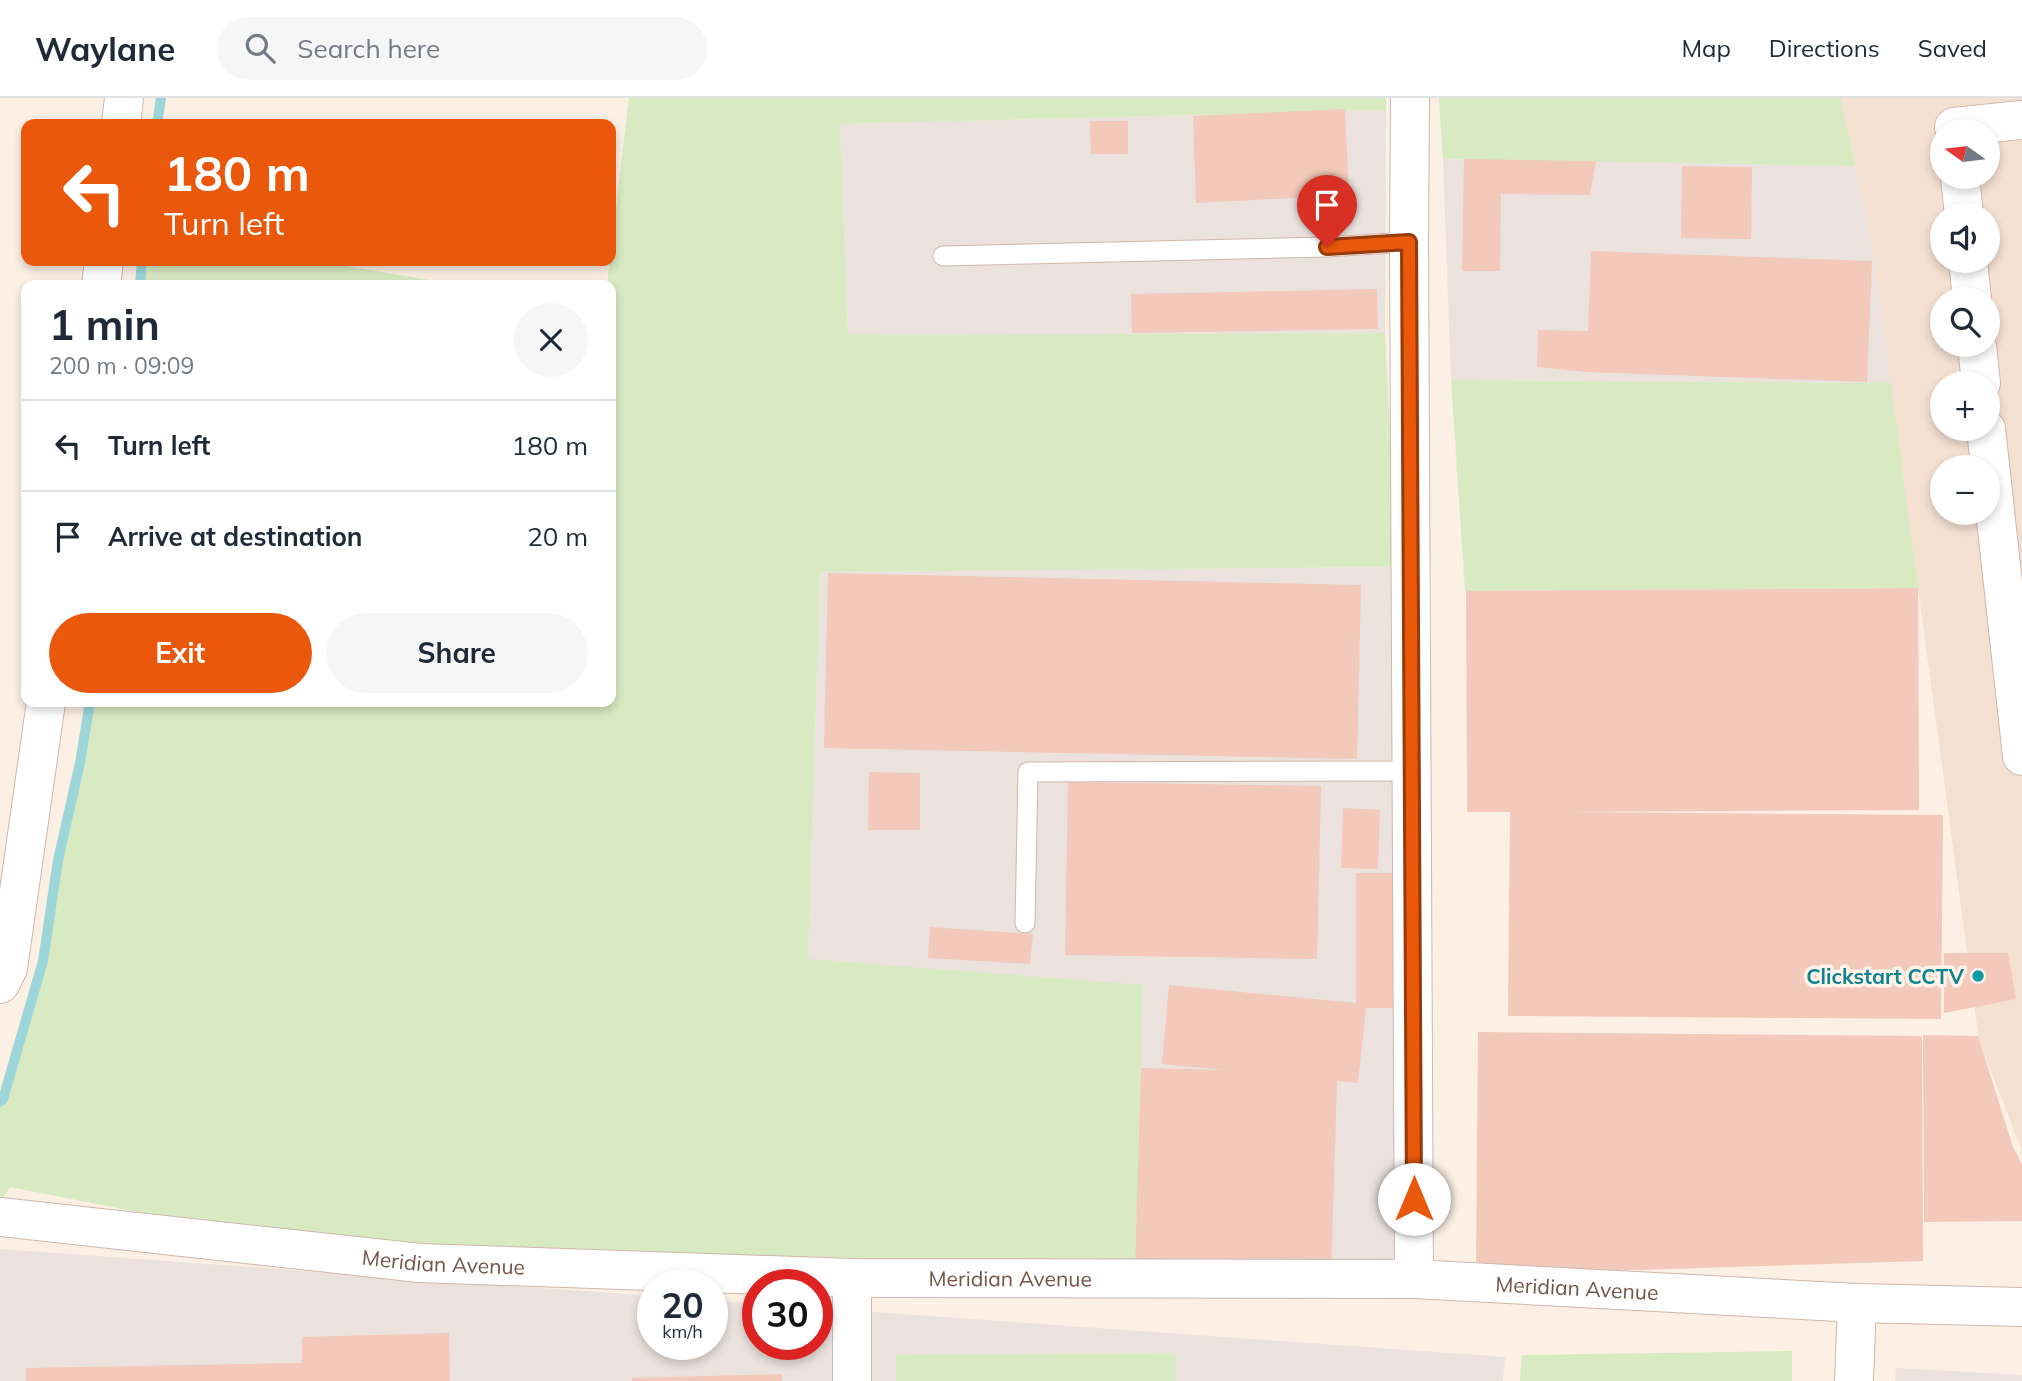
<!DOCTYPE html>
<html lang="en">
<head>
<meta charset="utf-8">
<style>
	:root { --surface:#fff; --page:#f6f6f7; --text:#1f2937; --muted:#747a83; --line:#e0e1e3; --accent:#ea580c }
	body { margin:0; font-family:Mulish,sans-serif; background:var(--page); color:var(--text); height:100vh; display:flex; flex-direction:column; font-size:26px; white-space:nowrap }
	* { box-sizing:border-box; margin:0 }
	p { font-size:23px; color:var(--muted) }
	.icon { flex:none; width:38px; height:38px; fill:none; stroke:currentColor; stroke-width:2; stroke-linecap:round; stroke-linejoin:round }
	.map { position:relative; flex:1; overflow:hidden }
	.drawer { position:absolute; left:21px; top:182px; width:595px; height:427px; display:flex; flex-direction:column; background:var(--surface); border-radius:14px; box-shadow:0 4px 10px #0003 }
	.drawer>* { flex:none }
	.hud { position:absolute; left:21px; top:21px; width:595px; height:147px; border-radius:14px; box-shadow:0 4px 10px #0003; background:#ea580c; color:#fff; overflow:hidden }
	.needle { width:46px; rotate:284deg }
	.tools { position:absolute; left:1930px; top:21px; display:grid; gap:14px }
	.tools a { display:grid; place-items:center; width:70px; height:70px; border-radius:50%; background:var(--surface); box-shadow:0 4px 10px #0003; font-size:35px }
	.speed { position:absolute; left:637px; top:1171px; display:flex; gap:14px; font-size:35px; font-weight:700; text-align:center }
	.speed>* { display:grid; place-content:center; width:91px; height:91px; border-radius:50%; background:var(--surface); box-shadow:0 4px 10px #0003; line-height:1 }
	.speed small { font-size:18px; font-weight:400 }
	.speed .limit { border:10px solid #d22; background:#fff; color:#111 }
	.pin { position:absolute; display:grid; place-items:center; width:60px; height:60px; color:#fff; margin:-72px -30px; border-radius:50% 50% 50% 0; rotate:-45deg; box-shadow:0 0 7px #0007 }
	.pin .icon { rotate:45deg }
	.me { position:absolute; width:77px; margin:-38px; rotate:0deg; stroke-linejoin:round; filter:drop-shadow(0 0 5px #0008) }
	.turn { display:flex; align-items:center; gap:24px; height:147px; padding:0 28px; font-size:32px }
	.turn .icon { width:91px; height:91px; stroke-width:2.5 }
	.turn b { display:block; font-size:49px; line-height:60px }
	.round { display:grid; place-items:center; flex:none; width:74px; height:74px; border-radius:37px; background:var(--page) }
	.head { display:flex; align-items:center; justify-content:space-between; height:119px; padding:0 28px }
	h1 { font-size:42px; font-weight:700; line-height:52px }
	.primary-button { display:flex; gap:14px; margin-top:auto; padding:14px 28px }
	.primary-button a { flex:1; height:80px; border-radius:42px; background:var(--accent); color:#fff; font-size:28px; font-weight:700; line-height:80px; text-align:center }
	.primary-button a+a { background:var(--page); color:var(--text) }
	ul { padding:0; list-style:none }
	li { display:flex; align-items:center; gap:21px; height:91px; padding:0 28px; border-top:2px solid var(--line) }
	li div { flex:1 }
	li b { display:block; font-size:26px }
	li em { font-style:normal }
	header { display:flex; align-items:center; gap:42px; box-sizing:border-box; height:98px; padding:0 35px; background:var(--surface); border-bottom:2px solid var(--line) }
	header strong { font-size:33px }
	nav { display:flex; gap:38px; margin-inline-start:auto; font-size:24px }
	.search { width:490px; height:63px; background:var(--page); display:flex; align-items:center; gap:18px; box-sizing:border-box; padding:0 24px; border-radius:38px; color:var(--muted); font-size:26px }
	.map>svg:first-child { display:block }
</style>
</head>
<body>
<header>
<strong>Waylane</strong>
<div class="search"><svg class="icon" aria-label="search" viewBox="0 0 24 24"><circle cx="10" cy="10" r="6"/><path d="M15 15l6 6"/></svg>Search here</div>
<nav><a>Map</a><a>Directions</a><a>Saved</a></nav>
</header>
<div class="map">
<svg width="2022" height="1283" viewBox="0 0 2022 1283">
	<rect width="100%" height="100%" fill="#fcefe3"/>
	<path fill="#f4e0d1" fill-rule="evenodd" d="M1841 0H2022V1053L1979 942 1872 149ZM1942 33H1988V79H1942ZM1942 117H1988V163H1942ZM1942 201H1988V247H1942ZM1942 285H1988V331H1942ZM1942 369H1988V415H1942Z"/>
	<path fill="#ebe2dd" d="M1386 12 1385 235 848 237 840 26Z
		M1443 61 1855 68 1872 149 1891 285 1451 282Z
		M1397 469 1406 1176 1135 1171 808 861 820 474Z
		M0 1151 653 1198V1246H712V1202L758 1206V1246H817V1210L1505 1259 1503 1283H0Z
		M1896 1270 2022 1277V1283H1895Z"/>
	<path fill="#d7eac1" d="M629 0H1386V12L840 26 848 237 1385 235 1397 469 820 474 808 861 1143 887 1135 1171 419 1169 10 1089 0 1105V1004L3 1001 43 863 90 604H611V187H607Z
		M1439 0H1841L1855 68 1443 61Z
		M142 163H316L459 187H140Z
		M1451 282 1891 285 1918 490 1465 493Z
		M1792 1253V1283H1520L1522 1257Z
		M1176 1255V1283H896V1257Z"/>
	<g fill="none" stroke-linecap="round" stroke-linejoin="round">
		<path stroke="#9dd6d8" stroke-width="10" d="M157 26 161 0
			M140 187 142 163
			M0 1004 3 1001 43 863 58 762 80 665 90 604"/>
	</g>
	<path fill="#f2c9ba" d="M1345 11 1349 97 1196 105 1193 18Z
		M1090 23H1128V56H1091Z
		M1464 61 1596 63 1590 97 1501 96 1500 173H1462Z
		M1682 68 1752 69 1751 141 1681 140Z
		M1591 153 1872 163 1867 284 1586 274 1537 269 1538 232 1588 233Z
		M1377 191 1378 231 1132 235 1131 196Z
		M828 475 1361 487 1357 661 824 650Z
		M1918 490 1919 712 1563 714 1943 717 1941 921 1508 918 1510 714H1467L1466 493Z
		M869 674 920 675V732H868Z
		M1068 684 1321 688 1317 861 1065 857Z
		M1343 710 1380 712 1378 771 1341 770Z
		M1356 775H1393L1394 910H1366L1358 985 1337 983 1331 1177 1135 1171 1141 970 1225 972 1162 966 1169 887 1356 905Z
		M930 829 1033 836 1030 866 928 860Z
		M1944 855H2008L2016 901 1944 915Z
		M1478 934 1922 938 1923 1163 1476 1177Z
		M1923 937 1978 938 2013 1049 2022 1066V1123L1924 1124Z
		M449 1235 450 1283H26V1270L302 1265V1239Z
		M782 1276V1283H632V1280Z"/>
	<g fill="none" stroke-linecap="round" stroke-linejoin="round">
		<defs>
			<path id="service" d="M943 158 1327 149 1409 144
				M1025 825 1028 674 1412 673"/>
			<g id="minor">
				<path d="M1410 0 1409 144 1414 1181"/>
				<path d="M121 26 124 0"/>
				<path d="M1954 29 2022 22"/>
				<path d="M1960 79 1964 117"/>
				<path d="M1968 163 1972 201"/>
				<path d="M101 187 104 163"/>
				<path d="M1977 247 1981 285"/>
				<path d="M1986 331 2022 658"/>
				<path d="M0 886 8 870 46 604"/>
				<path id="s1" d="M0 1119 420 1165 852 1180 1414 1181 1857 1205 2022 1209"/>
				<path d="M852 1283V1180"/>
				<path d="M1854 1283 1857 1205"/>
			</g>
		</defs>
		<use href="#service" stroke="#d0b7ac" stroke-width="21"/>
		<use href="#minor" stroke="#d0b7ac" stroke-width="40"/>
		<use href="#service" stroke="#fff" stroke-width="19"/>
		<use href="#minor" stroke="#fff" stroke-width="38"/>
	</g>
	<g fill="none" stroke-linecap="round" stroke-linejoin="round">
		<defs>
			<path id="route" d="M1327 149 1409 144 1414 1101"/>
		</defs>
		<use href="#route" stroke="#983908" stroke-width="18"/>
		<use href="#route" stroke="#ea580c" stroke-width="12"/>
	</g>
	<circle fill="#0f9aa8" stroke="#fff3e9" stroke-width="2.5" cx="1978" cy="878" r="7"/>
	<g text-anchor="middle" dominant-baseline="central" stroke-width="7" stroke-linejoin="round" paint-order="stroke">
		<g font-size="21" font-weight="bold" fill="#0d838f" stroke="#fff3e9" text-anchor="end">
			<text x="1964" y="878">Clickstart CCTV</text>
		</g>
		<g font-size="21" fill="#745349" stroke="#fff3e9">
			<text stroke="none"><textPath href="#s1" startOffset="446">Meridian Avenue</textPath></text>
			<text stroke="none"><textPath href="#s1" startOffset="1013">Meridian Avenue</textPath></text>
			<text stroke="none"><textPath href="#s1" startOffset="1580">Meridian Avenue</textPath></text>
		</g>
	</g>
</svg>
<div class="tools">
<a><svg class="needle" viewBox="-14 -14 28 28"><path d="M0-13l5 13h-10z" fill="#e53935"/><path d="M0 13l5-13h-10z" fill="#747a83"/></svg></a>
<a><svg class="icon" aria-label="sound" viewBox="0 0 24 24"><path d="M4 9h4l5-4v14l-5-4H4zM17 9q2 3 0 6"/></svg></a>
<a><svg class="icon" aria-label="search" viewBox="0 0 24 24"><circle cx="10" cy="10" r="6"/><path d="M15 15l6 6"/></svg></a>
<a>+</a>
<a>−</a>
</div>
<div class="speed"><div>20<small>km/h</small></div><div class="limit">30</div></div>
<div class="pin" style="left:1327px;top:149px;background:#d93025"><svg class="icon" aria-label="arrive" viewBox="0 0 24 24"><path d="M6 21V4h12l-3 4 3 4H6"/></svg></div>
<svg class="me" style="left:1414px;top:1101px" viewBox="-20 -20 40 40"><circle r="19" fill="#fff"/><path d="M0-13L10 11 0 6-10 11z" fill="#ea580c"/></svg>
<div class="hud">
<div class="turn"><svg class="icon" aria-label="left" viewBox="0 0 24 24"><path d="M17 20v-9H6M10 6l-5 5 5 5"/></svg><div><b>180 m</b>Turn left</div></div>
</div>
<section class="drawer">
<div class="head"><div><h1>1 min</h1><p>200 m · 09:09</p></div><a class="round"><svg class="icon" aria-label="close" viewBox="0 0 24 24"><path d="M6 6l12 12M18 6L6 18"/></svg></a></div>
<ul>
<li><svg class="icon" aria-label="left" viewBox="0 0 24 24"><path d="M17 20v-9H6M10 6l-5 5 5 5"/></svg><div><b>Turn left</b></div><em>180 m</em></li>
<li><svg class="icon" aria-label="arrive" viewBox="0 0 24 24"><path d="M6 21V4h12l-3 4 3 4H6"/></svg><div><b>Arrive at destination</b></div><em>20 m</em></li>
</ul>
<div class="primary-button"><a>Exit</a><a>Share</a></div>
</section>
</div>
</body>
</html>
